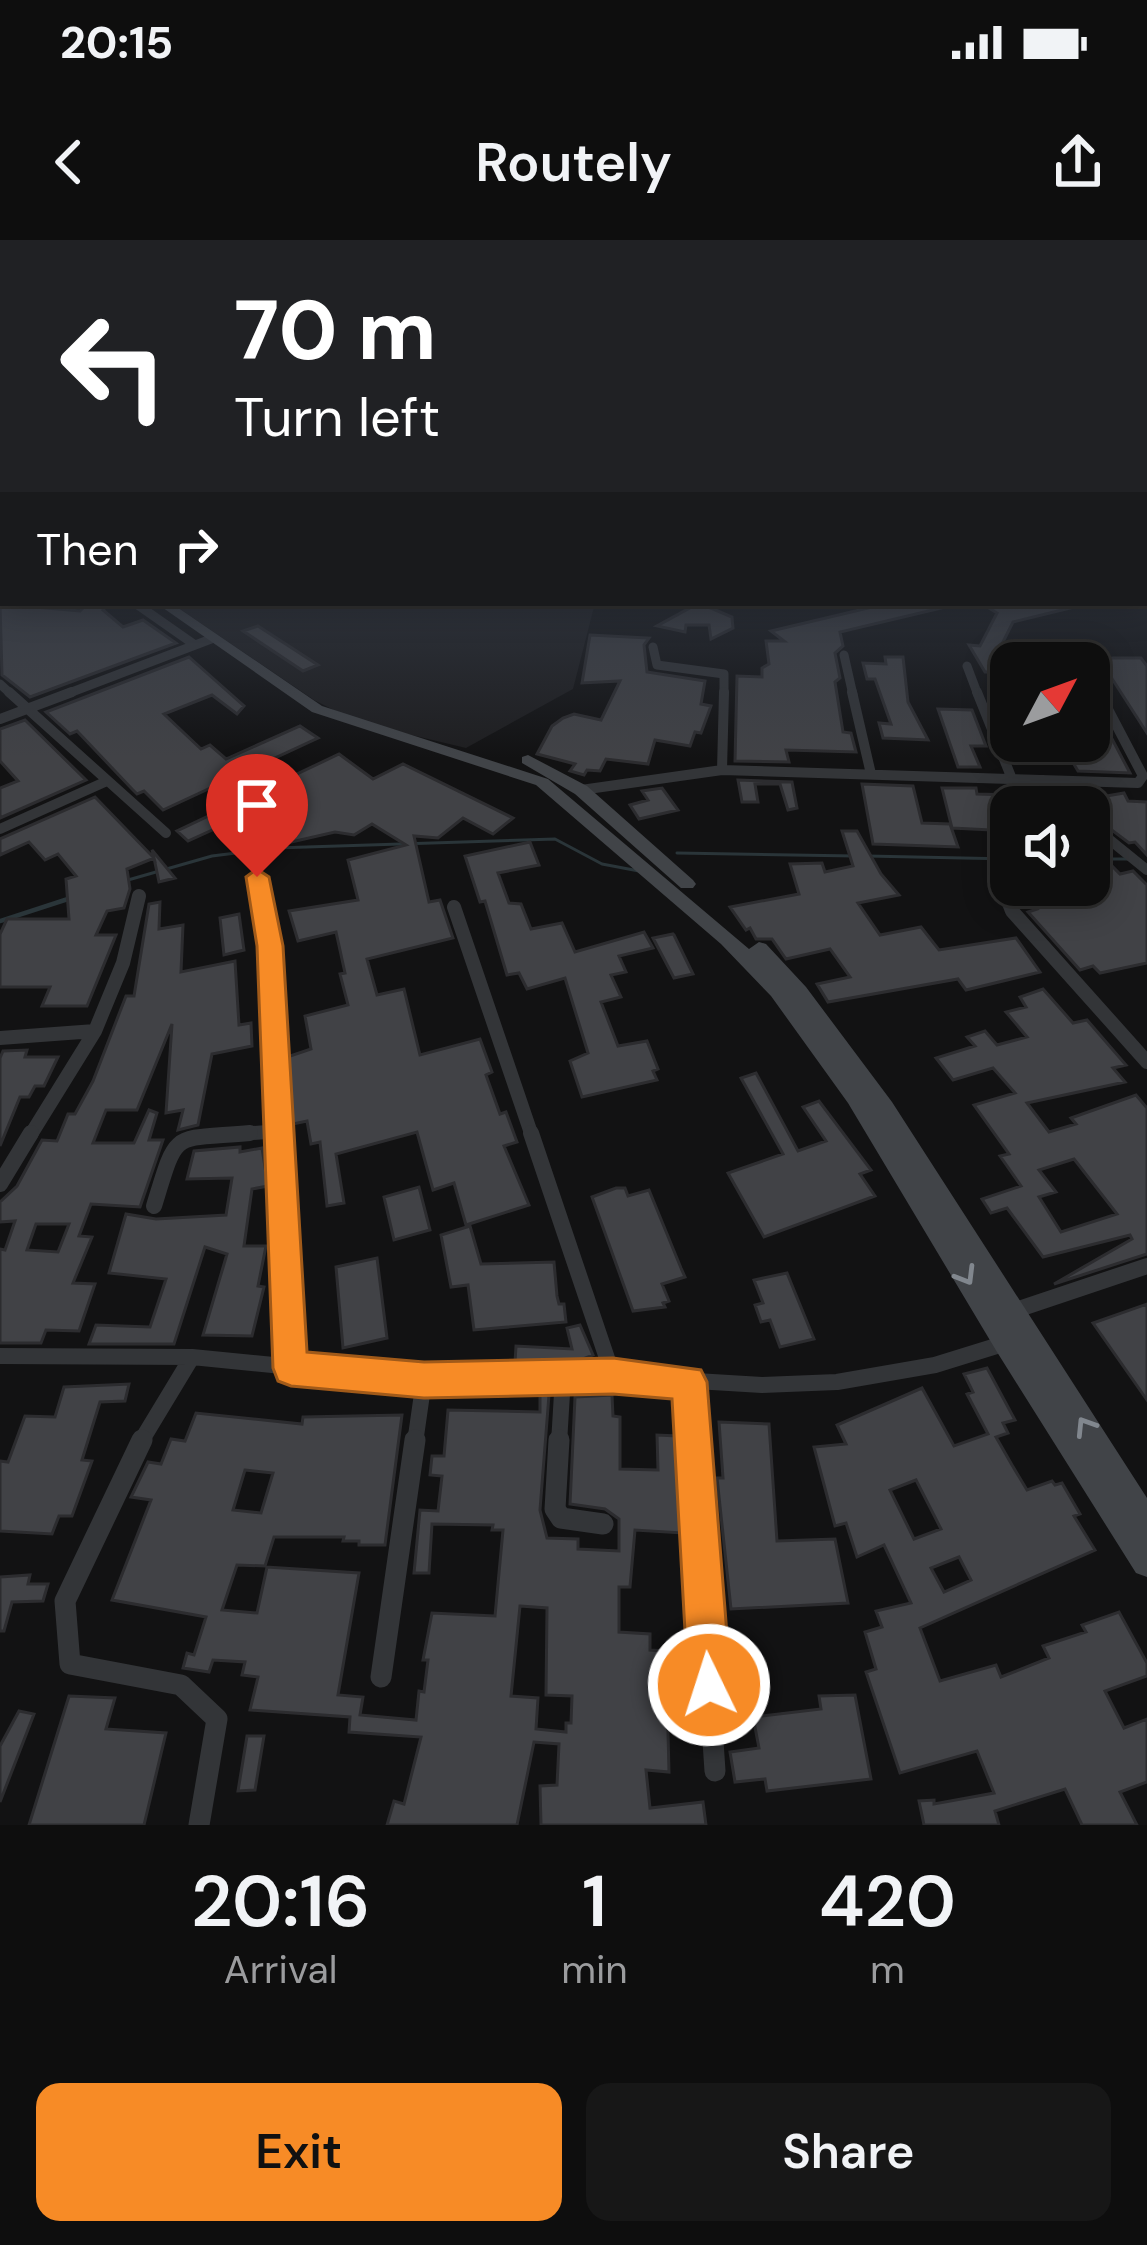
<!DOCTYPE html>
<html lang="en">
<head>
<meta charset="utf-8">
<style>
	:root { --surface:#0e0e0e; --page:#171717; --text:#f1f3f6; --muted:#9b9c9e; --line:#2e2e2e; --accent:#f78b26 }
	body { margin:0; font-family:"DM Sans",sans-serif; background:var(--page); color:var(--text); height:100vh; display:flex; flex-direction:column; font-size:45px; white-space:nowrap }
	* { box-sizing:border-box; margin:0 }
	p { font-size:39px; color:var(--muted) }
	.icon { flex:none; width:66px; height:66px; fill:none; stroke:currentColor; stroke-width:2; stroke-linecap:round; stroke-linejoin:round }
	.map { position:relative; height:1585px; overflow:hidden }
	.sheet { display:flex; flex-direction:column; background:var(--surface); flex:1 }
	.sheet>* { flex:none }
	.guide { position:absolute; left:0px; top:0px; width:1149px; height:366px; box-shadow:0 6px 30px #0003,0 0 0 3px var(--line); background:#202124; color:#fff; overflow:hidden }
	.needle { width:78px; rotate:49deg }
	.controls { position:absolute; left:990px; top:402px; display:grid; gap:24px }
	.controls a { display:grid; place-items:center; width:120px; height:120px; border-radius:24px; background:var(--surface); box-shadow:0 6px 30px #0003,0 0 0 3px var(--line); font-size:60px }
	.pin { position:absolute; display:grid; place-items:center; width:102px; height:102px; color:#fff; margin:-123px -51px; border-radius:50% 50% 50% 0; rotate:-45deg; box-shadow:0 0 12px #0007 }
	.pin .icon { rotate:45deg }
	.me { position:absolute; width:132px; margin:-66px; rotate:356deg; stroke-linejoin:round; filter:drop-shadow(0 0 9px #0008) }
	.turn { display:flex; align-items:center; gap:42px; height:252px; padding:0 36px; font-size:54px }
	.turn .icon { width:156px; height:156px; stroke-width:2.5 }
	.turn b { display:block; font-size:84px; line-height:102px }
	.then { display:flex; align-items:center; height:114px; padding:0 36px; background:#0003; gap:24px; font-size:45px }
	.eta { display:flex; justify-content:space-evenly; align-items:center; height:204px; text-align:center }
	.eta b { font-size:72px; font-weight:600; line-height:84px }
	.primary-button { display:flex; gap:24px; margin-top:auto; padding:24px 36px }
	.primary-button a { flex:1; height:138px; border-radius:24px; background:var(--accent); color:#111; font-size:48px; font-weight:600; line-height:138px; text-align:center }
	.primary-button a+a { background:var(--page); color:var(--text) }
	.status { display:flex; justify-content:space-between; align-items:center; height:84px; padding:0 60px; background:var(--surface); direction:ltr }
	.status svg { height:33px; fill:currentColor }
	header { display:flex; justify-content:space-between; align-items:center; height:156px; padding:0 36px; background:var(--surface); font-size:54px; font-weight:600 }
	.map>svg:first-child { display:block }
</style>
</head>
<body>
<div class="status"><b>20:15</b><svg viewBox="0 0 49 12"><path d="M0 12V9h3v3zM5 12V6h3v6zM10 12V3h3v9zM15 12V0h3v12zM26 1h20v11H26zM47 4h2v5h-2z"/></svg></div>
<header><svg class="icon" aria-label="back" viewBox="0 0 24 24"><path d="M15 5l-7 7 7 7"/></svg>Routely<svg class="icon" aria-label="share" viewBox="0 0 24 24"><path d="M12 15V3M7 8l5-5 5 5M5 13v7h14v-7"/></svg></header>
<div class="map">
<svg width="1147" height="1585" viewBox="0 0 1147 1585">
	<rect width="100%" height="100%" fill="#121213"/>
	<path fill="#1e1e20" d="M171 363H595L573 449 466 508 357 482 314 460Z"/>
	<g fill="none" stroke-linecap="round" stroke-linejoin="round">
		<path stroke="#2a3539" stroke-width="3" d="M677 613 855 616
			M867 616 1011 619
			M1089 619H1127
			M128 640 212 616 275 608 555 599 602 624 639 631"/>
		<path stroke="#2a3539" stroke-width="4.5" d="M0 681 71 658"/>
	</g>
	<path fill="#414246" stroke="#2c2c2f" stroke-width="3" fill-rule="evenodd" d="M88 363H109L103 370 123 387 143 380 176 403 30 457 2 435 0 364 80 371Z
		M699 363 732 377 733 388 711 399 709 385H686L685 392 657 386Z
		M889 363H941V368L840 392 843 406 835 413 840 438 835 442 843 492 851 493 856 512 786 510 789 522 735 521 737 436 762 437V428L769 424 766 401H784L771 391Z
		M981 363H1070V368L1013 382 1001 406 1073 411V423H1011V432H985L969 405 980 406 997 373Z
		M258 386 318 425 303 431 243 391Z
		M590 395 649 398 644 405 647 432 705 441 701 464 711 466 701 493 695 492 690 506 655 500 648 524 606 519 600 531 587 530 584 535 570 531 575 524 537 514 552 486 563 478 574 474 601 480 620 441 582 443Z
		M189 417 244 466 237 474 212 455 164 474 201 509 210 505 226 519 300 486 318 498 163 570 144 551 137 554 132 549 77 491 70 494 46 472Z
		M885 417H903L908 462 928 500 883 498 879 483 891 484 875 439H867L863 423 886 424Z
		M1113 418H1141L1147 426V493L1100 420Z
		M1089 453 1090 457 1130 533 1078 531 1072 521H1078L1067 501H1089Z
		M938 469 972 470 986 506H971L980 527H958Z
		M25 480 86 540 0 578V548L18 541 0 521V489Z
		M339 514 373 539 403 524 513 578 493 594 463 578 438 598 414 596 429 662 440 660 453 698 367 719 377 755 404 749 420 815 480 799 492 832 486 835 500 874 506 872 517 902 504 906 529 965 466 985 454 943 433 950 417 892 336 914 344 963 327 966 320 902 311 904 307 881 293 884 287 817 311 809 305 776 348 765 340 734 345 733 336 692 298 701 289 671 358 660 348 620 406 605 372 584 354 595 335 592 287 603 280 589 250 600 243 587 223 591 219 587 188 601 177 591Z
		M738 540 792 542 797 568 788 570 780 544H755L758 562H742Z
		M862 544 913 546 922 583 950 584 958 607 873 604Z
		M662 548 678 570 639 579 630 565 648 560 642 551Z
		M942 548H976L977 554 1011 555V591L952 588Z
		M1124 553 1128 561 1147 562V615L1135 602 1129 603 1089 573V559Z
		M95 557 154 618 152 610 175 638 159 642 154 618 127 629 130 649 124 668 107 671 96 695H116L87 766H42L50 747H0V694L7 679H69L66 639 76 636 58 614 45 620 29 602 0 615V599Z
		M842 591H857L881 634 899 655 858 663 880 695 921 687 939 710 1016 698 1040 732 966 750 958 739 828 762 817 744 850 737 830 709 786 719 772 699H756L750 688 746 690 730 667 799 654 790 624 822 623 825 632 853 626Z
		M1089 596 1103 628 1112 626 1120 634 1133 631 1147 645V723L1100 733 1093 726 1080 730 1028 672 1037 669 1014 645H1104L1089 630Z
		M530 602 539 625 498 633 509 663 521 664 531 689 562 683 575 712 644 692 653 708 619 716 626 732 611 735 621 757 601 762 618 806 647 801 658 829 653 831 657 840 582 857 570 821 588 813 565 738 527 749 519 733 507 735 485 661 480 662 465 616Z
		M160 662 159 689 183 685 181 732 235 721 239 785 251 783 252 806 212 814 198 885 178 890 183 870 166 873 172 784 137 870H106L93 903H134L149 870 157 873 149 900H163L140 967 91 964 79 996 92 997 73 1043 95 1044 79 1091 46 1090 41 1103H0V1009L5 1010 15 981 0 982V962L17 946 42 900 57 901 68 874H75L93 841 126 756H134L149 664ZM36 984H69L58 1012 27 1010Z
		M239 674 244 710 224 715 220 678Z
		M673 694 674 695 693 734 674 738 653 698Z
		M1043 749 1073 783 1087 780 1126 825 1113 828 1125 842 1027 863 1049 892 1076 884 1071 878 1136 855 1147 868V1014L1054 1044 1132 999 1130 995 1043 1017 1007 968 991 973 982 959 1021 946 1000 916 1009 914 974 865 1015 853 993 828 953 840 936 818 975 806 967 797 985 791 997 805 1027 797 1006 772 1026 767 1020 757ZM1074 919 1117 974 1061 992 1039 957 1056 952 1039 930Z
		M27 810 25 817H58L44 846H35L29 857H20L0 906V818L3 811Z
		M756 833 798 911 826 901 803 867 819 861 871 930 860 934 875 956 764 997 728 933 783 914 741 838Z
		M240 907V912L262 908 268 946 252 949 244 1006H266L258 1046 264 1047 252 1096 203 1095 227 1014 205 1007 174 1104H89L96 1085 150 1087 166 1039 109 1033 126 974 156 979 226 975 232 938 187 939 194 911Z
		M419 947 430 990 394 1000 384 957Z
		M616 948H625L628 956 649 950 681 1028 685 1037 662 1044 669 1061 663 1063 665 1067 633 1071 592 957Z
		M470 986 481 1024 554 1022 557 1056 559 1064H564L566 1082 474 1090 468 1045 451 1047 441 995Z
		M377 1018 387 1098 343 1108 336 1027Z
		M787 1033 814 1099 780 1107 770 1080 761 1082 755 1065 763 1063 754 1040Z
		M1147 1064V1160L1093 1083Z
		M580 1085 593 1115 571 1124 515 1122 516 1106 572 1109 567 1088Z
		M987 1128 1015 1180 1003 1183 1008 1193 996 1197 1012 1225 1027 1250 1052 1241 1055 1245 1062 1243 1080 1274 1074 1276 1095 1310 920 1388 940 1441 996 1425 1001 1437 1049 1418 1043 1406 1086 1392 1082 1385 1119 1372 1147 1423V1436L1105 1451 1124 1488 1147 1479V1542L1120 1552 1137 1585H1082L1065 1549 995 1571 999 1585H924L919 1561 934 1560V1564L994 1553 977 1511 900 1533 866 1432 876 1429 865 1392 882 1387 876 1371 911 1363 884 1305 857 1317 846 1283 835 1286 814 1207 846 1204 837 1185 922 1148 954 1206 988 1194 967 1154 973 1152 964 1134ZM916 1240 941 1289 914 1299 890 1250ZM959 1317 971 1340 944 1352 931 1328Z
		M129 1144 125 1161 100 1162 82 1220 92 1221 72 1276H59L52 1294 0 1291V1221L8 1222 25 1176 55 1177 64 1147Z
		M540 1155H549L540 1270 547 1298 578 1299V1309L619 1311V1279L605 1269 570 1264 575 1157 612 1155 613 1176 620 1177V1229L658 1230 657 1195 678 1196 682 1293 635 1290 630 1347H619V1392L650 1394V1410L666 1411 669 1532 646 1530 650 1568 703 1562 706 1585H541L540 1546 557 1545 559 1504 534 1502 517 1585H387L394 1561 404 1564 421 1497 349 1492 350 1477 250 1470 258 1437 242 1435 245 1422 213 1420 209 1432 183 1428 187 1413 194 1415 206 1377 112 1360 151 1260 131 1257 148 1222 161 1224 171 1199 185 1201 196 1173 302 1184 303 1177 402 1175 385 1305H359V1301H343L344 1297H274L265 1326 237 1325 222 1370 257 1373 267 1327 359 1333 338 1455 363 1457 360 1475 416 1480 419 1451 424 1452 428 1420H423L432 1373 495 1376 503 1290H492L493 1285 432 1284 429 1333H414L420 1270 438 1271 442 1236 430 1235 432 1216H444L448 1170 540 1172ZM245 1230 273 1233 261 1273 233 1270ZM520 1366 547 1368 546 1455 572 1456 571 1483H566V1492L536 1489 538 1458 511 1456Z
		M719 1182 769 1184 777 1301 835 1299 848 1363 731 1369 717 1238H723Z
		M30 1335 28 1344H48L43 1361 12 1362 4 1391H0V1337Z
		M855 1455 871 1539 767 1551 765 1539 735 1542 730 1512 759 1508 753 1477 821 1469 819 1456Z
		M69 1456 115 1458 106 1489 166 1493 144 1585H29Z
		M19 1471 34 1474 0 1562V1506Z
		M247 1496H264L255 1550 238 1551Z"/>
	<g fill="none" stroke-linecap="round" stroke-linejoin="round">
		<path stroke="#333538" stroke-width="9" d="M135 363 195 405
			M653 407 657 425 724 434V455
			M844 415 853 455
			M1080 417 1084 423
			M967 426 978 455
			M1089 433 1100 455
			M0 444 12 455
			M64 455 211 399"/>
		<path stroke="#333538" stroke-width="10" d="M9 452 166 593
			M852 452 871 534
			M977 452 1012 539
			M0 479 72 452
			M722 530 724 452
			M1043 540 1072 567
			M581 550 722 530 1138 543 1143 536 1099 452
			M1089 583 1147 630
			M0 589 107 541
			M257 637 260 651"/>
		<path stroke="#333538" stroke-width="14" d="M259 648 270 706 279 896
			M1005 653 1012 671 1147 822
			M454 667 532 896
			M0 798 95 791
			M30 896 95 791 123 723 139 656
			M213 896 280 891"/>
		<path stroke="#333538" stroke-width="16" d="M279 893 291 1128
			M531 893 613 1136
			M0 944 31 893
			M154 966C178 888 170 900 250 893
			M1013 1071 1147 1026
			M0 1116 192 1117 424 1140 613 1136 762 1145 837 1142 935 1125 1006 1103
			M689 1142 693 1203
			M140 1203 192 1117
			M415 1203 424 1140
			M559 1203 563 1137"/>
		<path stroke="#333538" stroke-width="21" d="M142 1200 65 1361 70 1424 181 1445 217 1479 199 1585
			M559 1200 555 1269 561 1278 603 1284
			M693 1200 715 1531
			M381 1437 415 1200"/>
		<path fill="#414448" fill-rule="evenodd" d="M0 336H3V344H0Z
			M156 363H171L322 466 548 539 749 709 759 702 766 704 806 747 892 862 1147 1258V1337L1136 1333 997 1112 848 863 771 756 721 704 536 545 312 472Z
			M528 515 587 546 693 640 696 644 693 648H681L575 554 522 523V517Z"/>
	</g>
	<defs><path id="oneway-chevron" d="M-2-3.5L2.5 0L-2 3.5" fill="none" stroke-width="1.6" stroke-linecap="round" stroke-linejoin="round" transform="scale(3)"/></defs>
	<g stroke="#81878e">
		<use href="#oneway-chevron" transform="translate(966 1036) rotate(59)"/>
		<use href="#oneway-chevron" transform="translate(1085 1186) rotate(-122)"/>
	</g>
	<linearGradient id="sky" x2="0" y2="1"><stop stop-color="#0a0a0a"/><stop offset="0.57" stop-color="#333944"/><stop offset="1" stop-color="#333944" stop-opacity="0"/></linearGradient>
	<rect width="1147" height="518" fill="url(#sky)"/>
	<path fill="#f78b26" stroke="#a15a19" stroke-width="3" d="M257 629 269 637 283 706 307 1112 424 1122 613 1118 701 1130 707 1142 731 1445 724 1460 709 1467 694 1460 688 1445 672 1159 613 1154 424 1158 291 1146 278 1141 273 1128 257 706 246 637Z"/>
</svg>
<div class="controls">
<a><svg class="needle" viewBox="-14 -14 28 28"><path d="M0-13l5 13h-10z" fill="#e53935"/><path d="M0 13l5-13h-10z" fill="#9b9c9e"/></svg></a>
<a><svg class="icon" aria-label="sound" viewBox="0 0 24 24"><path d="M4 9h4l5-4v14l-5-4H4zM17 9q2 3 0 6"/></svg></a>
</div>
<div class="pin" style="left:257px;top:637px;background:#d93025"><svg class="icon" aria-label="arrive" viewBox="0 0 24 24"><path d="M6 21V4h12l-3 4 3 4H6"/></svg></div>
<svg class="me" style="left:709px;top:1445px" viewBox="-20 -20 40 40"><circle r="17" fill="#f78b26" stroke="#fff" stroke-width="3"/><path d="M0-11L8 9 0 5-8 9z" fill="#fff"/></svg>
<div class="guide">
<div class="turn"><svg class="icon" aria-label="left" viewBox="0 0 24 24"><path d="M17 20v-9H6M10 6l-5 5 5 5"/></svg><div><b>70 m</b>Turn left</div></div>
<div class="then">Then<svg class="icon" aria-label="right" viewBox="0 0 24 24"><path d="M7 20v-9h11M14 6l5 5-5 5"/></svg></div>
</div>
</div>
<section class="sheet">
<div class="eta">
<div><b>20:16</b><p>Arrival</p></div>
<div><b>1</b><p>min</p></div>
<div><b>420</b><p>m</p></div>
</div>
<div class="primary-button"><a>Exit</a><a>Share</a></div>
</section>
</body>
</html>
